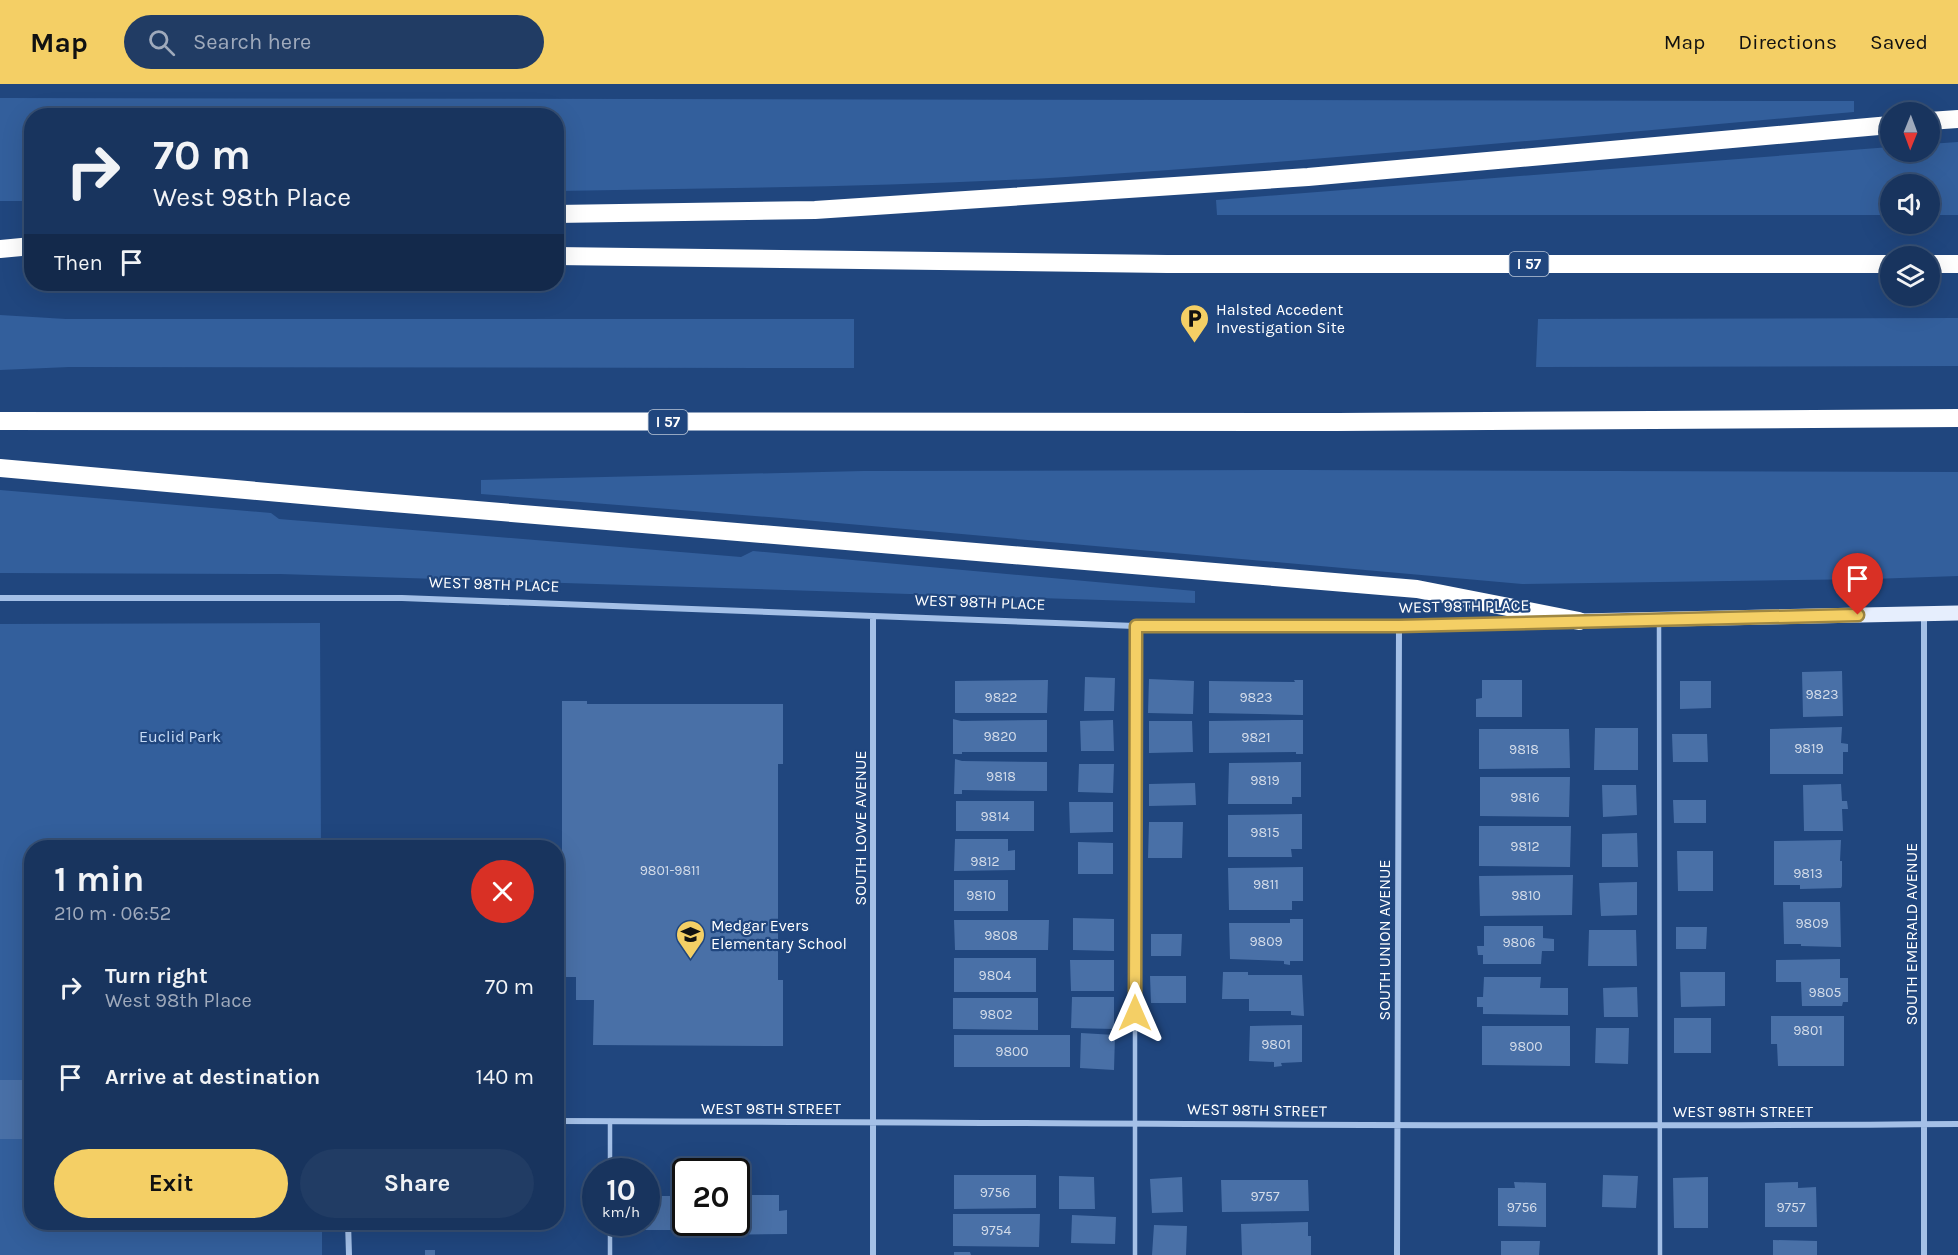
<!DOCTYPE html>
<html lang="en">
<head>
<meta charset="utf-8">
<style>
	:root { --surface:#18345e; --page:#213c64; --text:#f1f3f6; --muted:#9faabc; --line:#364f73; --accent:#f4cf65 }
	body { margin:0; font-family:Karla,sans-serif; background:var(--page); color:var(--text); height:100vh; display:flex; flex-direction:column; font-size:22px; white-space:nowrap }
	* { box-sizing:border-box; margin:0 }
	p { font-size:20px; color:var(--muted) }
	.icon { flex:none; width:33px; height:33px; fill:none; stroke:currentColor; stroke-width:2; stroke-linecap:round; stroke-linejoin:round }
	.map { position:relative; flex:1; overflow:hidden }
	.sheet { position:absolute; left:24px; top:756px; width:540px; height:390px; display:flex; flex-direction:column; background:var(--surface); border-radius:24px; box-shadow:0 6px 24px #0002,0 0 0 2px var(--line) }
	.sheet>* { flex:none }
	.hud { position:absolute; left:24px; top:24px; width:540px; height:183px; border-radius:24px; box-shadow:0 6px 24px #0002,0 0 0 2px var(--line); background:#18345e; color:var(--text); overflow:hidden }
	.needle { width:39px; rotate:181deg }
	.buttons { position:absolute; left:1880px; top:18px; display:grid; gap:12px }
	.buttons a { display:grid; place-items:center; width:60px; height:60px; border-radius:50%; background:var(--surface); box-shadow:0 6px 24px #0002,0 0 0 2px var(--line); font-size:30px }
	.speed { position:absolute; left:582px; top:1074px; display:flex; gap:12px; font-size:30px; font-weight:700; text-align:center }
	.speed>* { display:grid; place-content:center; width:78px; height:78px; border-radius:50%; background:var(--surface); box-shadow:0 6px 24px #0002,0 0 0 2px var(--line); line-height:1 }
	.speed small { font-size:15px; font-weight:400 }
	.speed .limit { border:3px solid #111; border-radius:9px; background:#fff; color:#111 }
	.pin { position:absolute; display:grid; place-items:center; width:51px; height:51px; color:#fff; margin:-62px -26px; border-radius:50% 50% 50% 0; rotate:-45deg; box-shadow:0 0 6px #0007 }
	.pin .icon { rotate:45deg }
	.me { position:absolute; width:66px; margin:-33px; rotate:0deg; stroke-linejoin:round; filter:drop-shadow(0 0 4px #0008) }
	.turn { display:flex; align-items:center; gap:21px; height:126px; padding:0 30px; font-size:27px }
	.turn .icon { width:78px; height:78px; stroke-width:2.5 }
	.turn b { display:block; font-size:42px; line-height:51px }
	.then { display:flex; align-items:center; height:57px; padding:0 30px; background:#0003; gap:12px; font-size:22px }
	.round { display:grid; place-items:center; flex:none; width:63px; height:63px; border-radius:32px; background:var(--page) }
	.headline { display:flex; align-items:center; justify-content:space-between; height:102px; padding:0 30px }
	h1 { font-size:36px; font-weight:700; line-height:45px }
	.action { display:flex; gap:12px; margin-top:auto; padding:12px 30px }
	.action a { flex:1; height:69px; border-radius:36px; background:var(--accent); color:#111; font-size:24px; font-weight:700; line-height:69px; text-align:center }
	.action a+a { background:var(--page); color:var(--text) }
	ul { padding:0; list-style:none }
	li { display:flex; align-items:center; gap:18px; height:90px; padding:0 30px }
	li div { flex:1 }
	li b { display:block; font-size:22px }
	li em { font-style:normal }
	header { display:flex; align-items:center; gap:36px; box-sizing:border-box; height:84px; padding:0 30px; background:var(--accent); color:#111 }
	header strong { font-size:28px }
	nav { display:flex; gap:33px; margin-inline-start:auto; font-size:21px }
	.search { width:420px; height:54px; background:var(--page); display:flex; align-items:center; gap:15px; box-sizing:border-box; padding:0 21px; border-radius:33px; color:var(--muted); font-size:22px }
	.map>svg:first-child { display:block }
</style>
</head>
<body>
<header>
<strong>Map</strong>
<div class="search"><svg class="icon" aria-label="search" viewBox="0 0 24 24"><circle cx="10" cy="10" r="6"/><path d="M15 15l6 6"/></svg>Search here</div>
<nav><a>Map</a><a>Directions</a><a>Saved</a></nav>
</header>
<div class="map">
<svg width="1958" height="1171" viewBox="0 0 1958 1171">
	<rect width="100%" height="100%" fill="#20467e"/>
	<path fill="#335f9c" d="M0 14 1854 17V28C1592 51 1329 76 1066 93 896 103 726 104 557 107L556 32H32L31 117H0Z
		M1958 58V131H1929V100H1890V131H1217L1216 116 1890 63V68H1929V60Z
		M0 231 66 235H854V284L69 283 0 286Z
		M1958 234V282L1536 283 1538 235Z
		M1297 386 1958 388V492L1872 495 1522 500 781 434 481 410V396L863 387Z
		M0 406 271 429 279 435 741 473 753 467 1195 507V519L280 490 0 489Z
		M320 539 321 763 32 764V1138L322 1139V1171H0V540Z"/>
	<path fill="#4970a7" d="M1842 587 1843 632 1803 633 1802 588Z
		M1085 593 1115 594 1114 627H1084Z
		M1149 595 1194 597 1193 630 1148 629Z
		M1048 596 1047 629H955V597Z
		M1294 596H1303V631L1209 629V597L1295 598Z
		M1482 596H1522V633H1476V615L1482 614Z
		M1680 597H1711V624L1680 625Z
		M562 617H587V620H783V680H778V896H783V962L593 961 594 916H576V893H562Z
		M953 635 961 637 1047 636V668H962V670H953Z
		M1113 636 1114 667H1081L1080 637Z
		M1294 636H1303V670H1296V668L1209 669V637Z
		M1149 637H1192L1193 668 1149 669Z
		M1842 643 1841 659 1848 660V668H1843V690H1770V645Z
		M1595 644H1638V686H1594Z
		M1479 645H1569L1570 684 1479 685Z
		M1672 650H1707L1708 678H1673Z
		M955 675 962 677 1047 678V707L962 706V710H954Z
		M1301 678V713H1292V720H1228L1229 679Z
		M1079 680H1114L1113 709 1078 708Z
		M1480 693H1570L1569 733 1480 732Z
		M1195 699 1196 721 1149 722V700Z
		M1841 700 1842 717H1847L1848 725H1842L1843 747H1804L1803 701Z
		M1602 701H1636L1637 731 1603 733Z
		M1673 716H1706V739H1674Z
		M956 717H1034V747H956Z
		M1069 718H1113V748L1070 749Z
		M1302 730V765H1291L1292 773H1228V731Z
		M1149 738H1183L1182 774H1148Z
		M1479 742H1571L1570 783 1479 782Z
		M1637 749 1638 783H1602V750Z
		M955 755H1008V767L1015 766V786L954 787Z
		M1841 756 1840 777H1842V802L1841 804 1800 805V801H1774V757Z
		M1078 758 1113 759V790H1078Z
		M1677 767H1713V807H1678Z
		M1303 783V817H1292V826H1229L1228 784Z
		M1573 791 1572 831 1480 832 1479 792Z
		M954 796H1008V827H954Z
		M1637 798V831L1601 832 1599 799Z
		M1783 818H1840L1841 863 1801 862V860H1784Z
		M1073 834 1114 835V867L1073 866Z
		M1290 835H1303V877H1290V881L1284 880V877L1230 875 1229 839H1290Z
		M954 836H1049L1048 866H955Z
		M1484 842H1543V854L1554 855V867H1542L1541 880H1483V871H1478L1477 862H1484Z
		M1676 843H1707L1706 865H1676Z
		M1589 846H1636L1637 882H1588Z
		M1151 850H1182L1181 872H1151Z
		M954 874H1036V908H954Z
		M1840 875V894H1848V918H1843L1842 922H1802L1801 898H1776V876Z
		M1070 876H1114V907H1071Z
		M1223 888H1248V891H1302L1304 932 1291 931V927H1249V915H1222Z
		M1680 888H1725V922L1681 923Z
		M1150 892H1186V919H1151Z
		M1484 893H1541L1540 904H1568V931L1483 930V923H1477V913H1483Z
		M1637 903 1638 933H1604L1603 904Z
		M1072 913H1114V945L1071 944Z
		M953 914H1038V946L953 945Z
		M1771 932H1844V982H1778L1777 960H1771Z
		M1674 934H1711V969H1674Z
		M1302 941V978L1281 979 1282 982 1274 983V978L1249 977 1250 942Z
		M1482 942H1570V982L1482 981Z
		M1596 944H1629L1628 980 1595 979Z
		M1081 949 1115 951 1114 986 1080 984Z
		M954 951H1070V983H954Z
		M0 996H32V1055H0Z
		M954 1091H1036V1124L954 1125Z
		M1603 1091 1638 1092 1636 1124 1602 1123Z
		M1059 1092 1094 1093 1095 1125H1059Z
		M1182 1093 1183 1128 1152 1129 1150 1095Z
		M1708 1093V1144H1674L1673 1094Z
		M1221 1096H1308L1309 1127 1222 1128Z
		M1514 1098 1546 1099V1143L1498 1142V1104H1515Z
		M1798 1098V1104L1816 1103 1817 1143H1765V1099Z
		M736 1111H779V1127L787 1126V1150L711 1151V1138H736Z
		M646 1112H671V1146H626V1138H646Z
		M953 1130H1040L1039 1163 953 1162Z
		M1072 1131 1116 1133 1115 1160 1071 1159Z
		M435 1138H498V1142H436Z
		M1308 1138V1152H1311V1171H1242L1241 1140Z
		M1154 1141 1187 1142 1186 1171H1152Z
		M1773 1156 1817 1157V1171H1773Z
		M1501 1157H1540L1539 1171H1501Z
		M425 1166H435V1171H425Z
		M954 1168H970L971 1171H954Z"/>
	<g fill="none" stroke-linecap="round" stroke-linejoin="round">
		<path stroke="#a4c0e7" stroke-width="4.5" d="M1659 538 1660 1171
			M610 1037V1088
			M610 1138V1171
			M1135 1171V542"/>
		<path stroke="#a4c0e7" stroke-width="6" d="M0 514H402L1135 542 1399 541 1544 538
			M1924 530V1171
			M556 1037C1024 1038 1491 1044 1958 1040
			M348 1138 349 1171
			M873 1171V532
			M1397 1171 1399 541"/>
		<path stroke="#e6eefd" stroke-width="15" d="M1579 537 1958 529"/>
		<path stroke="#fff" stroke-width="18" d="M1929 37 1958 35
			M556 130 815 126 1308 93 1890 41
			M0 165 32 162
			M556 172 1167 180H1890
			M1929 180H1958
			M0 337 1337 338 1958 334
			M0 384 369 417 1417 505 1579 537"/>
	</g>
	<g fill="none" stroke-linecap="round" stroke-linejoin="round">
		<defs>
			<path id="route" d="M1135 929 1136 542H1399L1858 531"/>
		</defs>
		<use href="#route" stroke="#9f8742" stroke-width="15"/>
		<use href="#route" stroke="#f4cf65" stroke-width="10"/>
	</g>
	<defs>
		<symbol id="parking-pin" viewBox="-11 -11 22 30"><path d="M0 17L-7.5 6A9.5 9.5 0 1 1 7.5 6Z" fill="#f4cf65" stroke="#20467e"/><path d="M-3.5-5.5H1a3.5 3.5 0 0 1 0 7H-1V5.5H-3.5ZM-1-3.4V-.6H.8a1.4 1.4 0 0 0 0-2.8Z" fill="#111"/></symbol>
		<symbol id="school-pin" viewBox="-11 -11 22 30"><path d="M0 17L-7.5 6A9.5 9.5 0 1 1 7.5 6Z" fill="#f4cf65" stroke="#20467e"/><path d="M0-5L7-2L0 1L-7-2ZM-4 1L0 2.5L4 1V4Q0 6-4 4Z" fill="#111"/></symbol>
	</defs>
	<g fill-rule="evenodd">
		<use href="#parking-pin" x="1178" y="218" width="33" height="45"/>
		<use href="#school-pin" x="674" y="834" width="33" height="45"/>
	</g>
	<g text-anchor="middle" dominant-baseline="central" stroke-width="4.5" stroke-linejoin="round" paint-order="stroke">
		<g font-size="14" fill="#d2dbe9">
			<text x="1822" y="610">9823</text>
			<text x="1001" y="613">9822</text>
			<text x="1256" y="613">9823</text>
			<text x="1000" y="652">9820</text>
			<text x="1256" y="653">9821</text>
			<text x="1809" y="664">9819</text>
			<text x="1524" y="665">9818</text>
			<text x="1001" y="692">9818</text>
			<text x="1265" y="696">9819</text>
			<text x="1525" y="713">9816</text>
			<text x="995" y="732">9814</text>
			<text x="1265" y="748">9815</text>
			<text x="1525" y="762">9812</text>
			<text x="985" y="777">9812</text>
			<text x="670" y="786">9801-9811</text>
			<text x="1808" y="789">9813</text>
			<text x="1266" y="800">9811</text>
			<text x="981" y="811">9810</text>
			<text x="1526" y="811">9810</text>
			<text x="1812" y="839">9809</text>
			<text x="1001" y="851">9808</text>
			<text x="1266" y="857">9809</text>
			<text x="1519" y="858">9806</text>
			<text x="995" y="891">9804</text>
			<text x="1825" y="908">9805</text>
			<text x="996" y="930">9802</text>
			<text x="1808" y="946">9801</text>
			<text x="1276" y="960">9801</text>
			<text x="1526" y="962">9800</text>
			<text x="1012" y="967">9800</text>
			<text x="995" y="1108">9756</text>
			<text x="1265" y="1112">9757</text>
			<text x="1522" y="1123">9756</text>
			<text x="1791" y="1123">9757</text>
			<text x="996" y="1146">9754</text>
		</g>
		<g fill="#20467e" stroke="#bcc8d8" stroke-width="1.5">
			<rect x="1509.5" y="168" width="39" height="24" rx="4.5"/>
			<rect x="648.5" y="326" width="39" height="24" rx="4.5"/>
		</g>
		<g font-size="15" font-weight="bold" fill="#fff">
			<text x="1529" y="180">I 57</text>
			<text x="668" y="338">I 57</text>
		</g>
		<g font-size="16" fill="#fff" stroke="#20467e" text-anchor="start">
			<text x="1216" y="225">Halsted Accedent<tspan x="1216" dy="18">Investigation Site</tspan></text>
			<text x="711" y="841">Medgar Evers<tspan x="711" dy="18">Elementary School</tspan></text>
		</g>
		<g font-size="16" fill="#fff" stroke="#20467e">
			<text transform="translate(494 500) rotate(2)">WEST 98TH PLACE</text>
			<text transform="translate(980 518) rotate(2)">WEST 98TH PLACE</text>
			<text transform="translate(1464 522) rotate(-1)">WEST 98TH PLACE</text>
			<text transform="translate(860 744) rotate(-90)">SOUTH LOWE AVENUE</text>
			<text transform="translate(1911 850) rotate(-90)">SOUTH EMERALD AVENUE</text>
			<text transform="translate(1384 856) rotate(-90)">SOUTH UNION AVENUE</text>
			<text x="771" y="1024">WEST 98TH STREET</text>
			<text transform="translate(1257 1026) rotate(1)">WEST 98TH STREET</text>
			<text x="1743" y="1027">WEST 98TH STREET</text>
		</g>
		<g font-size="16" fill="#c7dbf5" stroke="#20467e">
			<text x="180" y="652">Euclid Park</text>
		</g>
	</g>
</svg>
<div class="buttons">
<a><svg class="needle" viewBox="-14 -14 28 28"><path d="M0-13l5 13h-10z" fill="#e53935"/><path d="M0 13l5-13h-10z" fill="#9faabc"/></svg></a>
<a><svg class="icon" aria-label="sound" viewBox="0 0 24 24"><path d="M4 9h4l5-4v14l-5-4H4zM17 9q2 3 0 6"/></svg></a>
<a><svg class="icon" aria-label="layers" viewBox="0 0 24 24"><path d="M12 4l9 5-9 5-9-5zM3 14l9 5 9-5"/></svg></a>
</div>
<div class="speed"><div>10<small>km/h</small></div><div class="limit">20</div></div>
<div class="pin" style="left:1858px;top:531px;background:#d93025"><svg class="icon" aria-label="arrive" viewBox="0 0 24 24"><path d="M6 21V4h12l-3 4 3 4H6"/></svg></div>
<svg class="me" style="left:1135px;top:929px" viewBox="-20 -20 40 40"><path d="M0-17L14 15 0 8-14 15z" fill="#f4cf65" stroke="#fff" stroke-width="4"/></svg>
<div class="hud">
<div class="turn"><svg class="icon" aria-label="right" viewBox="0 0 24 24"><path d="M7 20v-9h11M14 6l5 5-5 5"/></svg><div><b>70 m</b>West 98th Place</div></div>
<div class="then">Then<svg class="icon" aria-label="arrive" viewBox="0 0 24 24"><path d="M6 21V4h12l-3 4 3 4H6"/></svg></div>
</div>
<section class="sheet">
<div class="headline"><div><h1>1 min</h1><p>210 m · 06:52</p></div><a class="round" style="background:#d93025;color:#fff"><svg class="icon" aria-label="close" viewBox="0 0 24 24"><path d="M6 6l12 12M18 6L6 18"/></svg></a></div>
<ul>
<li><svg class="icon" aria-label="right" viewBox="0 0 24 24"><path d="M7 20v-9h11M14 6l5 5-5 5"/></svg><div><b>Turn right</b><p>West 98th Place</p></div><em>70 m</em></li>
<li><svg class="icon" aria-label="arrive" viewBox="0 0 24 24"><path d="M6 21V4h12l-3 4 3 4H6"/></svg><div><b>Arrive at destination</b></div><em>140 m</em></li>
</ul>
<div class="action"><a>Exit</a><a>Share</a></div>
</section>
</div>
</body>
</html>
